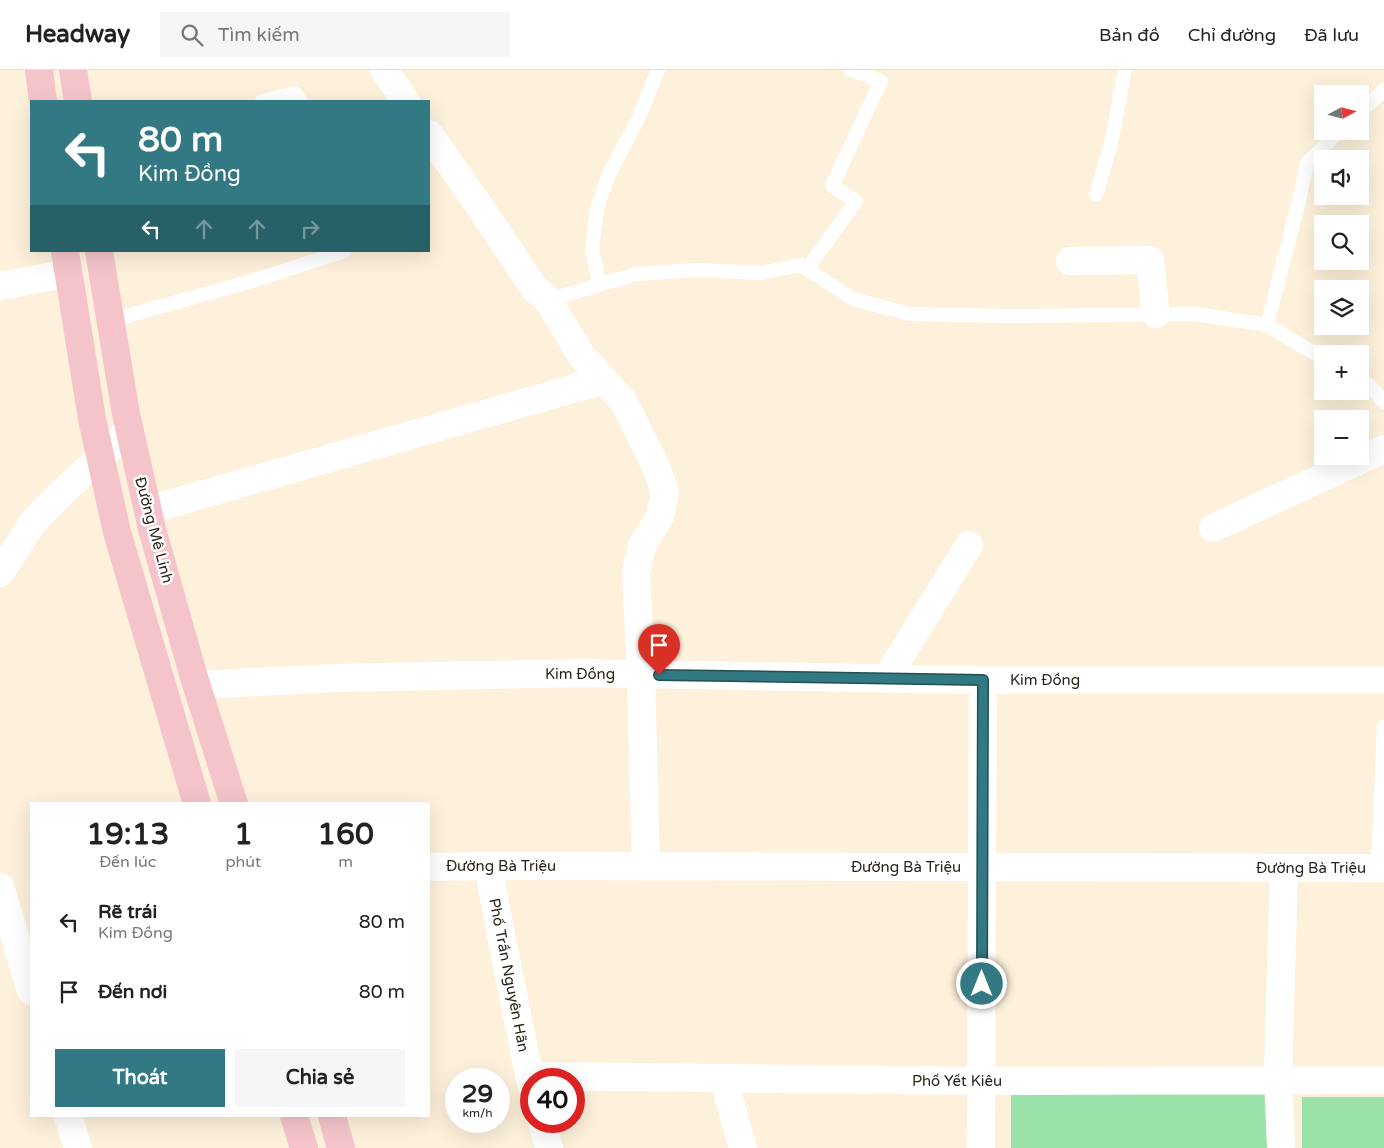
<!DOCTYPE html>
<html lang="vi">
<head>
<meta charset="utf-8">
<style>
	:root { --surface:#fff; --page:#f6f6f6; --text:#222; --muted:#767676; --line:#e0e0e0; --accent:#327983 }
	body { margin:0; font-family:"Varela Round",sans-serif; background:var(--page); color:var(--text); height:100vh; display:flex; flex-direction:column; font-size:19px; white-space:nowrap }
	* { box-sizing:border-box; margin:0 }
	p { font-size:16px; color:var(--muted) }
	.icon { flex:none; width:28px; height:28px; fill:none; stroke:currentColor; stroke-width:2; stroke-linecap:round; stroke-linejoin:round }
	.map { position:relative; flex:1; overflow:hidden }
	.panel { position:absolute; left:30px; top:732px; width:400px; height:315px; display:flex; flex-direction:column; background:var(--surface); border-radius:0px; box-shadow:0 5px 20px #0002 }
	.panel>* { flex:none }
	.banner { position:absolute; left:30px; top:30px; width:400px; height:152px; border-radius:0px; box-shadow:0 5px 20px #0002; background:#327983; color:#fff; overflow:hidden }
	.needle { width:32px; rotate:83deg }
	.tools { position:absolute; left:1314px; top:15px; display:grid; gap:10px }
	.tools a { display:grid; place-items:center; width:55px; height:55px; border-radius:0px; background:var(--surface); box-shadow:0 5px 20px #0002; font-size:25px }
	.speed { position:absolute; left:445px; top:998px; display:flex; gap:10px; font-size:25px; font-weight:700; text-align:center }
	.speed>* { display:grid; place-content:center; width:65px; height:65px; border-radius:50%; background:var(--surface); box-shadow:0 5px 20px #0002; line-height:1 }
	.speed small { font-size:12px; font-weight:400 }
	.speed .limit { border:8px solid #d22; background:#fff; color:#111 }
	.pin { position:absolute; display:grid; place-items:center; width:42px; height:42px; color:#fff; margin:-51px -21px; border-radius:50% 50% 50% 0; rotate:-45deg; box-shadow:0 0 5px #0007 }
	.pin .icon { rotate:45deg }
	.me { position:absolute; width:55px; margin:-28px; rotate:0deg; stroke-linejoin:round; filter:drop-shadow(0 0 4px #0008) }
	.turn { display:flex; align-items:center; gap:18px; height:105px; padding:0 25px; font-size:22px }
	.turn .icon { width:65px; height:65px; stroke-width:2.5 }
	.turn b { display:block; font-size:35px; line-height:42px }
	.lanes { display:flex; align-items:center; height:48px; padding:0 25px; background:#0003; justify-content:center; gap:25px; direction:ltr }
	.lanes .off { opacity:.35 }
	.eta { display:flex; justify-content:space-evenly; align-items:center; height:85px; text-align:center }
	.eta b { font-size:30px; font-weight:700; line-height:35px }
	.button { display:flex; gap:10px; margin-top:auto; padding:10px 25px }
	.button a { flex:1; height:58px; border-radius:0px; background:var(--accent); color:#fff; font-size:20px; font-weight:700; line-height:58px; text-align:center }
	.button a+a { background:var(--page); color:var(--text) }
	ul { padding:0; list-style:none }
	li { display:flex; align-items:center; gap:15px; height:70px; padding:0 25px }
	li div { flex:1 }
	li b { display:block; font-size:19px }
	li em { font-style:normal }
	header { display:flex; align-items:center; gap:30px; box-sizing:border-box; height:70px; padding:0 25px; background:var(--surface); border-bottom:1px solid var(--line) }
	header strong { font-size:24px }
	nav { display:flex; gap:28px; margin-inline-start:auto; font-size:18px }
	.search { width:350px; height:45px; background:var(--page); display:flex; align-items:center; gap:12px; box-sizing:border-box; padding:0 18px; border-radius:0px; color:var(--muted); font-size:19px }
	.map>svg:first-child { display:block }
</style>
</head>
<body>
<header>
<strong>Headway</strong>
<div class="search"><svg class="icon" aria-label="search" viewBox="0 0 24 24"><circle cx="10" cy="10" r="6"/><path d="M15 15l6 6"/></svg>Tìm kiếm</div>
<nav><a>Bản đồ</a><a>Chỉ đường</a><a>Đã lưu</a></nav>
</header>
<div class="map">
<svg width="1384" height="1078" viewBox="0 0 1384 1078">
	<rect width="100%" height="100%" fill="#fef1db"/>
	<path fill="#9ae2a9" d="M1267 1020 1270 1078H1011V1022Z
		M1302 1027H1384V1078H1302Z"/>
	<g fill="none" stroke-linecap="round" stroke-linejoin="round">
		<path stroke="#fff" stroke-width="14" d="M262 31 295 23 301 31
			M1360 42 1384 20
			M1096 125 1111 73 1125 0
			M807 199 856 131 832 116 881 11 851 0
			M600 215 592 180 597 138 609 104 639 47 658 0
			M548 230 636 204 697 200 761 203 801 195 853 229 909 244 1011 246 1195 244 1267 255 1322 288
			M109 251 252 211 344 181
			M1267 255 1298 135 1307 93 1340 61
			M1360 310 1370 316 1384 332
			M1378 798 1384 657"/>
		<path stroke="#fff" stroke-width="28" d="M384 0 406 31
			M429 64 478 134 535 219 548 230 581 285 624 332 657 399 665 423 660 446 642 476 636 502 641 604 646 796
			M1070 191 1150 190 1156 244
			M0 216 69 203
			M148 440 604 310
			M1213 458 1384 379
			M886 609 969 475
			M197 615 338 608 580 603 983 610H1384
			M488 796 506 890 531 1014
			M982 797 983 610
			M0 817 31 921
			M529 1006 982 1011 1384 1010
			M723 1008 743 1078
			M68 1046 78 1078
			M542 1051 549 1078
			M1281 1078 1278 1010 1284 798"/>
		<path stroke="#fff" stroke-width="28" d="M0 503 34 451 66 419 129 360
			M429 797 488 796 1384 798
			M981 1078 982 797"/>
		<path stroke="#f5c4cb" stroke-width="28" d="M39 0 43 31
			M73 0 78 31
			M65 181 92 349 117 462 197 734
			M99 181 126 344 152 459 193 604 234 734
			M294 1046 304 1078
			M332 1046 341 1078"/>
	</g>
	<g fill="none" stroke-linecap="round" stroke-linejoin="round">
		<defs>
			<path id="route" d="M659 605 983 610 982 914"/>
		</defs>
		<use href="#route" stroke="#204f55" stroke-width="12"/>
		<use href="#route" stroke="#327983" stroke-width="9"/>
	</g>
	<g text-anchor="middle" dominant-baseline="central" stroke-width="5" stroke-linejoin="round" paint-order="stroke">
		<g font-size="15" fill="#282218" stroke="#fff">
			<text transform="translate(154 460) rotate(75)">Đường Mê Linh</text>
			<text x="580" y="604">Kim Đồng</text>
			<text x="1045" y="610">Kim Đồng</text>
			<text x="501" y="796">Đường Bà Triệu</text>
			<text x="906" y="797">Đường Bà Triệu</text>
			<text x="1311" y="798">Đường Bà Triệu</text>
			<text transform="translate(509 905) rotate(79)">Phố Trần Nguyên Hãn</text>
			<text x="957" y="1011">Phố Yết Kiêu</text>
		</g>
	</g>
</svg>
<div class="tools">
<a><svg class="needle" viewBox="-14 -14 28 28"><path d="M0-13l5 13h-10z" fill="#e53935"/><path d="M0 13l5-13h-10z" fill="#767676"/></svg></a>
<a><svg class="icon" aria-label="sound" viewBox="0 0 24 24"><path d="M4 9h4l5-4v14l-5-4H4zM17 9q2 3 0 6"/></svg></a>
<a><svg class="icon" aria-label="search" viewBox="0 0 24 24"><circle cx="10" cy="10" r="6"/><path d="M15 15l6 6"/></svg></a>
<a><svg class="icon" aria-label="layers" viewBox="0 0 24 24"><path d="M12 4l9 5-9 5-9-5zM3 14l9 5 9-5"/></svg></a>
<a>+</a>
<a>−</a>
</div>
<div class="speed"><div>29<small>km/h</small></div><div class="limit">40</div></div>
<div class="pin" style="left:659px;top:605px;background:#d93025"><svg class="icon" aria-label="arrive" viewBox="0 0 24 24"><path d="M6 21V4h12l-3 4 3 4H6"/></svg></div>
<svg class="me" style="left:982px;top:914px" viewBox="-20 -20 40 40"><circle r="17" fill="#327983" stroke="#fff" stroke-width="3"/><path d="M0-11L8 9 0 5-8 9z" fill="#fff"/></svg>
<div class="banner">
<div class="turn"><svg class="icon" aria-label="left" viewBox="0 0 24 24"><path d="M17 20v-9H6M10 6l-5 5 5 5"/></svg><div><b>80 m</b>Kim Đồng</div></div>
<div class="lanes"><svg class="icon" aria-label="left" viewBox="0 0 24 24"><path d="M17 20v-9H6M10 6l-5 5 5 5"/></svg><svg class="icon off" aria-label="ahead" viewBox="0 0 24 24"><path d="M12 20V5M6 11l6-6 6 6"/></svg><svg class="icon off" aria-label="ahead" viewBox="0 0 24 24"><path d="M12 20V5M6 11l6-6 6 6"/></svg><svg class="icon off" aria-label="right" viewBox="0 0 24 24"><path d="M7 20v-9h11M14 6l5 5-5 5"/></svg></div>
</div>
<section class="panel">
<div class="eta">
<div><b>19:13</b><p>Đến lúc</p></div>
<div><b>1</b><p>phút</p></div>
<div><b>160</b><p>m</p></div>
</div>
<ul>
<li><svg class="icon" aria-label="left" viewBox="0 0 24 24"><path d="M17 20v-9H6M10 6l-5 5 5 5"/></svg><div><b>Rẽ trái</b><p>Kim Đồng</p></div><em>80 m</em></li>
<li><svg class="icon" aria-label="arrive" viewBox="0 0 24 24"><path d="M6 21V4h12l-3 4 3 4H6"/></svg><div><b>Đến nơi</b></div><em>80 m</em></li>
</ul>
<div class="button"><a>Thoát</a><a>Chia sẻ</a></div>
</section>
</div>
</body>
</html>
